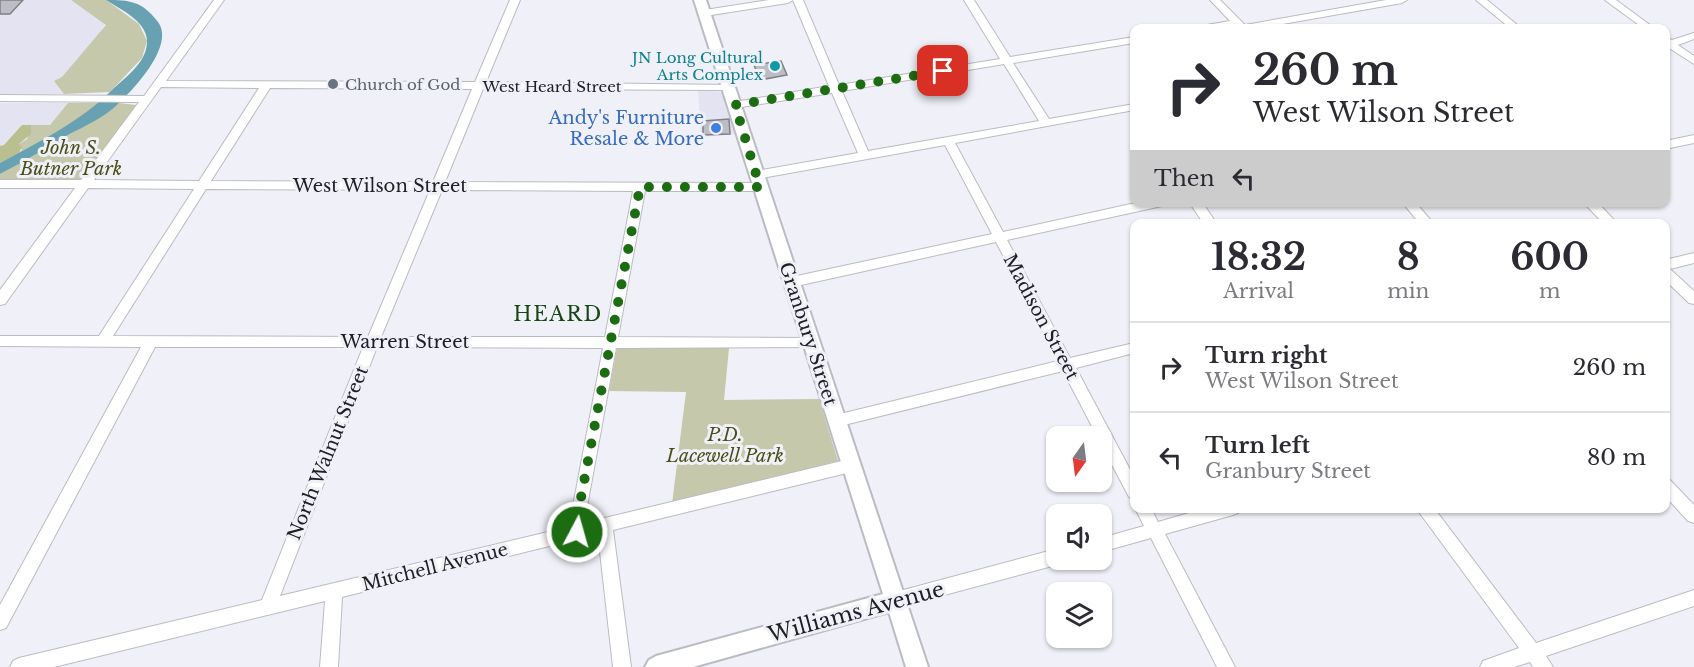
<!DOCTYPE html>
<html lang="en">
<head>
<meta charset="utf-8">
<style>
	:root { --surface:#fff; --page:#f2f2f3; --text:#2b2b33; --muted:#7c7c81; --line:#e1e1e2 }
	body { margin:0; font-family:"Libre Baskerville",serif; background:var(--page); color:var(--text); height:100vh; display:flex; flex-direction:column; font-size:22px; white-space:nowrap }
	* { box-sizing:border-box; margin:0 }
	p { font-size:20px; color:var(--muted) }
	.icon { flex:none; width:33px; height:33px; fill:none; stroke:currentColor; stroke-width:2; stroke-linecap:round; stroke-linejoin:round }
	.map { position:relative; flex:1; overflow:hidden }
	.details { position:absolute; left:1130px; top:219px; width:540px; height:294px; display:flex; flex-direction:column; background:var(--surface); border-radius:12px; box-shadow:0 2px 4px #0004 }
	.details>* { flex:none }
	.banner { position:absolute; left:1130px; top:24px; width:540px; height:183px; border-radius:12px; box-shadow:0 2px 4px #0004; background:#fff; color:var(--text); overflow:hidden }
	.needle { width:39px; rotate:194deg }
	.fabs { position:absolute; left:1046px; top:426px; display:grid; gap:12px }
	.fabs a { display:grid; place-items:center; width:66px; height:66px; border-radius:12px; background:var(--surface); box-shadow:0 2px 4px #0004; font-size:30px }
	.pin { position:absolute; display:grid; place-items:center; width:51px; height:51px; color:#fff; margin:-26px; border-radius:12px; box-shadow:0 3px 9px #0006 }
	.me { position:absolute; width:66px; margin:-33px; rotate:6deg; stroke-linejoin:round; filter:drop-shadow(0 0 4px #0008) }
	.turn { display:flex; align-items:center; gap:21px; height:126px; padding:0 24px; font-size:27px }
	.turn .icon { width:78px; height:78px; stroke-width:2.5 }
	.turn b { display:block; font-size:42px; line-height:51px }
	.then { display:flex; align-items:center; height:57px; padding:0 24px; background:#0003; gap:12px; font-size:22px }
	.eta { display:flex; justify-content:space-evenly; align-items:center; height:102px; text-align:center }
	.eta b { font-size:36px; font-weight:700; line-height:42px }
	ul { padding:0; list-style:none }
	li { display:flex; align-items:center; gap:18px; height:90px; padding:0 24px; border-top:2px solid var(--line) }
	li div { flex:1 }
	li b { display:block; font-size:22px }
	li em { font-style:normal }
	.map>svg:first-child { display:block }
</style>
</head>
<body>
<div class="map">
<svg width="1694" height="667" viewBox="0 0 1694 667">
	<rect width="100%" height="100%" fill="#f0f0f8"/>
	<path fill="#e3e3f2" d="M0 0H71L106 23 64 90V94H0Z
		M698 90 724 92 737 134 701 137Z
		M0 103H68L50 125H22L4 146H0Z"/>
	<path fill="#c5c8ab" d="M71 0H106L139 24 147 41 142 58 110 92 64 94 54 81 62 77 106 25Z
		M68 103H101L68 126 19 153 22 150 19 144 27 139 31 125H50Z
		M119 103 137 105 83 178 79 181 0 180V174L98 118Z
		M617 348H729L724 400 819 399 838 461 672 504 686 392 609 391Z"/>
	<path fill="#babf8f" d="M22 125H31V134L19 144 22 147 19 153 0 163V146L4 145Z"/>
	<path fill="#67a1b2" d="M106 0C130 0 142 1 158 22 175 45 135 88 119 103 105 117 85 126 68 135 46 148 23 162 0 174V163C40 141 78 123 111 91 124 78 148 63 147 40 146 21 120 9 106 0Z"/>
	<path fill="#bdbec5" stroke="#808087" stroke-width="1.5" d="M0 0H23L10 14H0Z
		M781 61 787 75 760 80 754 65Z
		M729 119 730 134 703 135V121Z"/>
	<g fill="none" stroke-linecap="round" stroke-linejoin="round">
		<defs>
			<path id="minor" d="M214 0H224L166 81 475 82 510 0H520L486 82 733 85 734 87 729 90 483 89 445 182 760 183 766 187 760 191H645L618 337 810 338 815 339 817 343 815 347 616 348 584 523 850 459 855 461 858 466 855 471 613 530 631 667H613L598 534 342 597 338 667H320L325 601 54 667H10L13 661 19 658 262 600 363 347H155L6 628 0 630V605L141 347 0 346V336H99L194 189 88 188 5 304 0 305V290L75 188H0V180H81L139 102 0 101V95L144 96ZM161 87 259 88 199 181 94 180ZM270 88 472 89 433 182 211 181ZM206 189 430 190 368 337 113 336ZM442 190 633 191 605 337H381ZM377 347 603 348 569 527 280 596Z
				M769 0H793L788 3 705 16 700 13 705 10Z
				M793 0H803L839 85 1000 59 964 0H974L1010 57 1134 37V43L1013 63 1049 119 1134 104V110L955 143 1003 232 1140 202H1168L1162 206 1007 240 1070 358 1134 343V353L1076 368 1134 477V499L1129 497 1101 444V436H1097L1063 371 836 427 831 425 829 421 831 417 836 415 1058 361 996 242 792 287 787 285 786 282 792 277 992 234 945 145 757 179 753 178 751 175 757 171 858 153 832 93 735 108 730 105 735 102 829 86ZM1004 64 1039 121 868 151 842 91Z
				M1210 0H1220L1245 25 1386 0H1407L1402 3 1260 28H1237L1235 26 1200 28 1201 26 1230 21Z
				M1476 0H1487L1521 28H1510Z
				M1605 0H1616L1654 28H1643Z
				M1694 33V39L1678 45 1694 56V64L1669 48 1665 49V37L1672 40Z
				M1694 135V143L1665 149V141Z
				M1189 202H1202L1217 224H1204Z
				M1402 202H1415L1434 224H1420Z
				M1583 202H1597L1618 224H1604Z
				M1694 253V263L1670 269 1694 291V304L1689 303 1665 280V260Z
				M1665 478 1670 480 1694 505V523L1688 521 1665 496Z
				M1135 508H1151L1158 522 1206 508H1241L1238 513 1233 515 1165 534 1235 667H1217L1151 538 1101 552V538L1144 526Z
				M1416 508H1434L1536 643 1694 590V606L1546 656 1553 667H1533L1530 662 1514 667H1480L1483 661 1519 648Z
				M1056 549V560H1063L1056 565 896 608 890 606 888 600 890 594 896 592Z"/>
			<path id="tertiary" d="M694 0H706L928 667H906L889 612 693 667H645L649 660 656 656 883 594Z"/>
		</defs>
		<use href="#minor" stroke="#bbbbc3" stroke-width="2"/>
		<use href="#tertiary" stroke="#bbbbc3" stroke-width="4"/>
		<use href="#minor" fill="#fff" fill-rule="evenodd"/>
		<use href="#tertiary" fill="#fff" fill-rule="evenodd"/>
	</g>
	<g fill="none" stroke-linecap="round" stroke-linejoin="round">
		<path stroke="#1c6d12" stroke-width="10" stroke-dasharray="0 18" d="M577 532 576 524 640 187H760L735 105 943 71"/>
	</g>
	<circle fill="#0f9aa8" stroke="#f0f0f8" stroke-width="2" cx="775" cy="66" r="6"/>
	<circle fill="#6b7280" stroke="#f0f0f8" stroke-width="2" cx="333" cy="84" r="6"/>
	<circle fill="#3f7fe0" stroke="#f0f0f8" stroke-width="2" cx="716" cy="128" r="6"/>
	<g text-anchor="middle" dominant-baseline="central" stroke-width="6" stroke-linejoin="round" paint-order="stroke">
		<g font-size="15" fill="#0d838f" stroke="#f0f0f8" text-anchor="end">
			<text x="763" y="57">JN Long Cultural<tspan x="763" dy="17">Arts Complex</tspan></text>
		</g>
		<g font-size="15" fill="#5b616d" stroke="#f0f0f8" text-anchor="start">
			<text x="345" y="84">Church of God</text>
		</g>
		<g font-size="15" fill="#202023" stroke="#f0f0f8">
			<text x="552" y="86">West Heard Street</text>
		</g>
		<g font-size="18" fill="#366cbe" stroke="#f0f0f8" text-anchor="end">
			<text x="704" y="118">Andy's Furniture<tspan x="704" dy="21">Resale &amp; More</tspan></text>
		</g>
		<g font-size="18" font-style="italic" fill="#4b4e17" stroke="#f0f0f8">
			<text x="71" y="148">John S.<tspan x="71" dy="21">Butner Park</tspan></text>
			<text x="725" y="435">P.D.<tspan x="725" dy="21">Lacewell Park</tspan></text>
		</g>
		<g font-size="18" fill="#202023" stroke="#f0f0f8">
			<text x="380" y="186">West Wilson Street</text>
			<text transform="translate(1041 317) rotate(62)">Madison Street</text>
			<text transform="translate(808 334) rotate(72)">Granbury Street</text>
			<text x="405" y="342">Warren Street</text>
			<text transform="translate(328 453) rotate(-68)">North Walnut Street</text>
			<text transform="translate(435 567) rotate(-14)">Mitchell Avenue</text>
		</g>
		<g font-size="20" letter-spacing="1.5" fill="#154710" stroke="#f0f0f8">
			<text x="558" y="314">HEARD</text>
		</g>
		<g font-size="21" fill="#202023" stroke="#f0f0f8">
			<text transform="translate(856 612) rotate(-15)">Williams Avenue</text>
		</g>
	</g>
</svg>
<div class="fabs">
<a><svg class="needle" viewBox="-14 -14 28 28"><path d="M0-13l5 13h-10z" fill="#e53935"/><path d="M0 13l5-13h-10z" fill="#7c7c81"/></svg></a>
<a><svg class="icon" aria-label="sound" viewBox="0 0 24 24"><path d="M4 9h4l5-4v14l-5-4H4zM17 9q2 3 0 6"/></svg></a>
<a><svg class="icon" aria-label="layers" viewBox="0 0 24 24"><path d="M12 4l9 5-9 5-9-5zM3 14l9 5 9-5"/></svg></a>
</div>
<div class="pin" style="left:943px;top:71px;background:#d93025"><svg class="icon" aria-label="arrive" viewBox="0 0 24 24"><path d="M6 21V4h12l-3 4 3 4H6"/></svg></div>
<svg class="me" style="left:577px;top:532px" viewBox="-20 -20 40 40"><circle r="17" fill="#1c6d12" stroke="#fff" stroke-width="3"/><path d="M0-11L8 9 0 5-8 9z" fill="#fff"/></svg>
<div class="banner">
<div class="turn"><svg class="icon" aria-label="right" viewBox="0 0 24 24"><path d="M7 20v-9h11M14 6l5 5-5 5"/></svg><div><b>260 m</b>West Wilson Street</div></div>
<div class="then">Then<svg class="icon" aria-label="left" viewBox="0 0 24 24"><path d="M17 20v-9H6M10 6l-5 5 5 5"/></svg></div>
</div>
<section class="details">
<div class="eta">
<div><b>18:32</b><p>Arrival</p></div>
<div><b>8</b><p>min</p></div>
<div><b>600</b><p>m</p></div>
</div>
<ul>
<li><svg class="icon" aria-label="right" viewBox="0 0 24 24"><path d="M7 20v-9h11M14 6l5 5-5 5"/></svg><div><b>Turn right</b><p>West Wilson Street</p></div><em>260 m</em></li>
<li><svg class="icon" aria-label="left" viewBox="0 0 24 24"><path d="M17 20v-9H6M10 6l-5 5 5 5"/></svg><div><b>Turn left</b><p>Granbury Street</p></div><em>80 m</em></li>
</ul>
</section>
</div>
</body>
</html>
